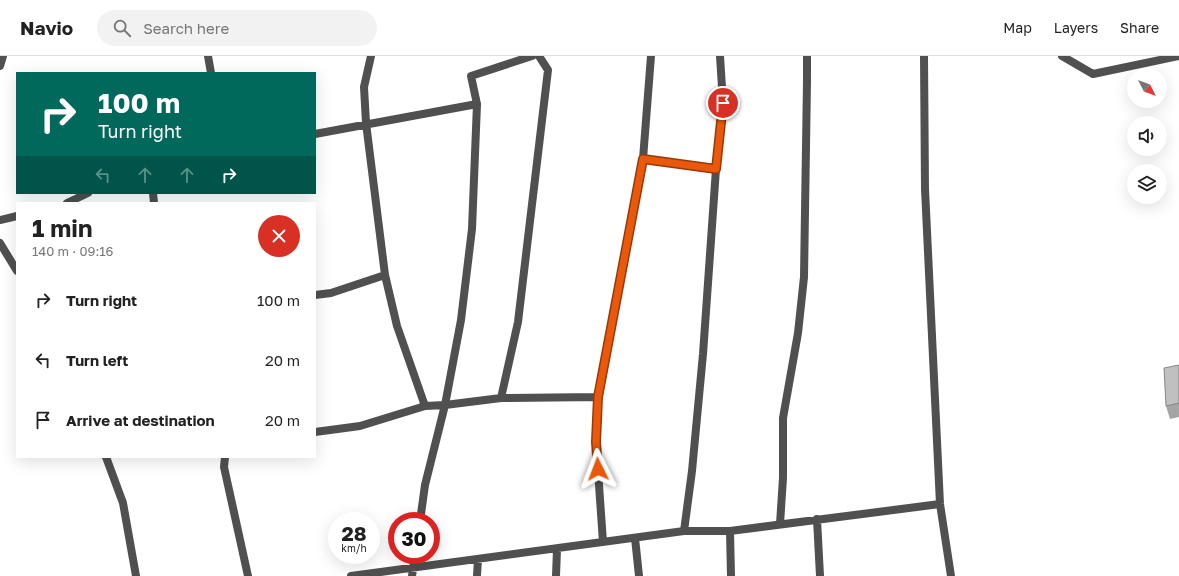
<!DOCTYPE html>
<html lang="en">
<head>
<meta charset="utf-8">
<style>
	:root { --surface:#fff; --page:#f2f2f2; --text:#222; --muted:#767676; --line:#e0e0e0 }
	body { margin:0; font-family:"Golos Text",sans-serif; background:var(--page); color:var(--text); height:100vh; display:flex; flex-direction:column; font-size:15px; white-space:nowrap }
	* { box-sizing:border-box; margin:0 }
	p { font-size:13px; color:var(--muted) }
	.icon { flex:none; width:22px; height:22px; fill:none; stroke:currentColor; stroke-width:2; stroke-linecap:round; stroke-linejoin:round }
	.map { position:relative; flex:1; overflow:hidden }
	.drawer { position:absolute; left:16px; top:146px; width:300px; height:256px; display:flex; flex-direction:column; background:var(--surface); border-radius:0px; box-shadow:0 4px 16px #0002 }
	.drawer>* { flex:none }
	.banner { position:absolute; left:16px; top:16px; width:300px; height:122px; border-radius:0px; box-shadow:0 4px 16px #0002; background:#00695c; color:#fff; overflow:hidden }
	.needle { width:26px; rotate:132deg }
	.fabs { position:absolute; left:1127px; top:12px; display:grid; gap:8px }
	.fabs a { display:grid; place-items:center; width:40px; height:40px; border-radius:50%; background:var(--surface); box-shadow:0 4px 16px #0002; font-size:20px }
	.speed { position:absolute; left:328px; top:456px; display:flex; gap:8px; font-size:20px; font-weight:700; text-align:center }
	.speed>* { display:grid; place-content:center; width:52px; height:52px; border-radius:50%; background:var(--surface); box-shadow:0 4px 16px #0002; line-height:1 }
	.speed small { font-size:10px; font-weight:400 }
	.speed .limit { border:6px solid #d22; background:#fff; color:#111 }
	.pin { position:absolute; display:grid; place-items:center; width:34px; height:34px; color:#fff; margin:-17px; border:2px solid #fff; border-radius:50%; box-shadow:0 1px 4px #0007 }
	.me { position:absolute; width:44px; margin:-22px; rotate:357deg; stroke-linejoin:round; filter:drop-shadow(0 0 3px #0008) }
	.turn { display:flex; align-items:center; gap:14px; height:84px; padding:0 16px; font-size:18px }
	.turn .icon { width:52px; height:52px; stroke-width:2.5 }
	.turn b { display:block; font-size:28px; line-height:34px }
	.lanes { display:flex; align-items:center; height:38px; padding:0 16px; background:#0003; justify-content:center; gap:20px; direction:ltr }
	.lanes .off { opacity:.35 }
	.round { display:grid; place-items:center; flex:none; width:42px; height:42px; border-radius:21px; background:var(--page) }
	.headline { display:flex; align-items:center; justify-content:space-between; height:68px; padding:0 16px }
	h1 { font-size:24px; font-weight:700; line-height:30px }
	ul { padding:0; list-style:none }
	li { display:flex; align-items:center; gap:12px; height:60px; padding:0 16px }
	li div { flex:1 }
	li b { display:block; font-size:15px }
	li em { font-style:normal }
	header { display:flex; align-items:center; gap:24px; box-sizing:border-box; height:56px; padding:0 20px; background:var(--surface); border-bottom:1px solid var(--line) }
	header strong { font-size:19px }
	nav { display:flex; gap:22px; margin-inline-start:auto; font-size:14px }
	.search { width:280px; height:36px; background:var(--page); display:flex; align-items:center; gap:10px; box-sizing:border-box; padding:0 14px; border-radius:22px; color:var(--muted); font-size:15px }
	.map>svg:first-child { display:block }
</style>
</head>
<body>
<header>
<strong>Navio</strong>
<div class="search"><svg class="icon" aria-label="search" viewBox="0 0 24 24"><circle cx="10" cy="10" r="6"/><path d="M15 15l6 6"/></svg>Search here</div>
<nav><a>Map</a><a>Layers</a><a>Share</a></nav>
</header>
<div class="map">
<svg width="1179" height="520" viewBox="0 0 1179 520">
	<rect width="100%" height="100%" fill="#fff"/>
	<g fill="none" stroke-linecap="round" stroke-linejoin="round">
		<path stroke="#505050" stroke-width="8" d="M208 0 211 17
			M371 0 364 31 366 67 385 219 397 270 425 350
			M924 0 925 133 940 448 951 520
			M1062 0 1093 18 1179 0
			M0 10 3 0
			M477 48 471 20 532 0
			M315 78 477 48 472 173 461 264 445 349 425 429 420 465
			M643 103 716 113
			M153 137 154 147
			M67 147 88 137
			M0 164 17 160
			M0 187 17 215
			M315 239 331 237 385 219
			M501 342 518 266 548 14 539 0
			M315 376 360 370 425 350 445 349 501 342 598 341
			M106 401 123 447 136 520
			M225 401 224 411 248 520
			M817 463 820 520
			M780 468 783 422V362L798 277 804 221 807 25V0
			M684 475 692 415 703 298 716 113 723 47 720 0
			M730 475 731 520
			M635 482 639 520
			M603 486 596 386 598 341 643 103 651 0
			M351 520 684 475H730L940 448
			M412 520 415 499
			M477 520 478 503
			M556 520 557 493"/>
	</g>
	<path fill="#a5a5a5" d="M1179 309V361L1170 363 1166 350Z"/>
	<path fill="#c0c0c0" stroke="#868686" d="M1179 309V347L1166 350 1164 312Z"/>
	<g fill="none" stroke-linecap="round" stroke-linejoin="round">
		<defs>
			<path id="route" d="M598 413 596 386 598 341 643 103 716 113 723 47"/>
		</defs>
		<use href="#route" stroke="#983908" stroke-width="10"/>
		<use href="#route" stroke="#ea580c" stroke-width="7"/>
	</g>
</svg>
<div class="fabs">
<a><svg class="needle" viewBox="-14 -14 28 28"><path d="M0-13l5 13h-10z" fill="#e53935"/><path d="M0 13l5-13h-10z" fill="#767676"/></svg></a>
<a><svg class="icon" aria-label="sound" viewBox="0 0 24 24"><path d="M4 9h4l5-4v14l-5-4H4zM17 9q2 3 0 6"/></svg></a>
<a><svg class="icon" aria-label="layers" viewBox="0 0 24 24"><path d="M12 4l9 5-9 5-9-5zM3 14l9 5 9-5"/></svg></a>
</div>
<div class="speed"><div>28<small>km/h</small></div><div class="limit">30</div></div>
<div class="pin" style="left:723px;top:47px;background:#d93025"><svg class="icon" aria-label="arrive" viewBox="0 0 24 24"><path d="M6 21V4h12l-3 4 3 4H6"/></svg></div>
<svg class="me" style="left:598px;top:413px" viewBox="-20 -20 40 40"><path d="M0-17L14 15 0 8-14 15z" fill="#ea580c" stroke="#fff" stroke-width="4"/></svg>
<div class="banner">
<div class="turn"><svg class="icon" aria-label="right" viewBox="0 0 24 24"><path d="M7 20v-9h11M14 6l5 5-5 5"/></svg><div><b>100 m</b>Turn right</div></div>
<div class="lanes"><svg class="icon off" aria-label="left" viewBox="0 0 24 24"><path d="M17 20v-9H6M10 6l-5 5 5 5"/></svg><svg class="icon off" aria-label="ahead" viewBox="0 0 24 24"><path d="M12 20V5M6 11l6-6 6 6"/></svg><svg class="icon off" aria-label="ahead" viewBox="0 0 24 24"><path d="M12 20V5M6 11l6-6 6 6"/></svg><svg class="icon" aria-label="right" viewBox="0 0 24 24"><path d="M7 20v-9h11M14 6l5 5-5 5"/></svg></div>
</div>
<section class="drawer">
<div class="headline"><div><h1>1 min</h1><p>140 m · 09:16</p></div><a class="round" style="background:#d93025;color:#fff"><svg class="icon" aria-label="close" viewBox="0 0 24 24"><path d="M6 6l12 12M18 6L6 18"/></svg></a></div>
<ul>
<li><svg class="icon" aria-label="right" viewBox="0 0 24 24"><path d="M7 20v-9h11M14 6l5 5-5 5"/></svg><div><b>Turn right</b></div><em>100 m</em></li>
<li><svg class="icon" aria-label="left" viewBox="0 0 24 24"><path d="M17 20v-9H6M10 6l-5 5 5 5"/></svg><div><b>Turn left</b></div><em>20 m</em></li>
<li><svg class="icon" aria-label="arrive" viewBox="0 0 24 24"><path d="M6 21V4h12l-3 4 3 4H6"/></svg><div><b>Arrive at destination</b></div><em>20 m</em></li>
</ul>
</section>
</div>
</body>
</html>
